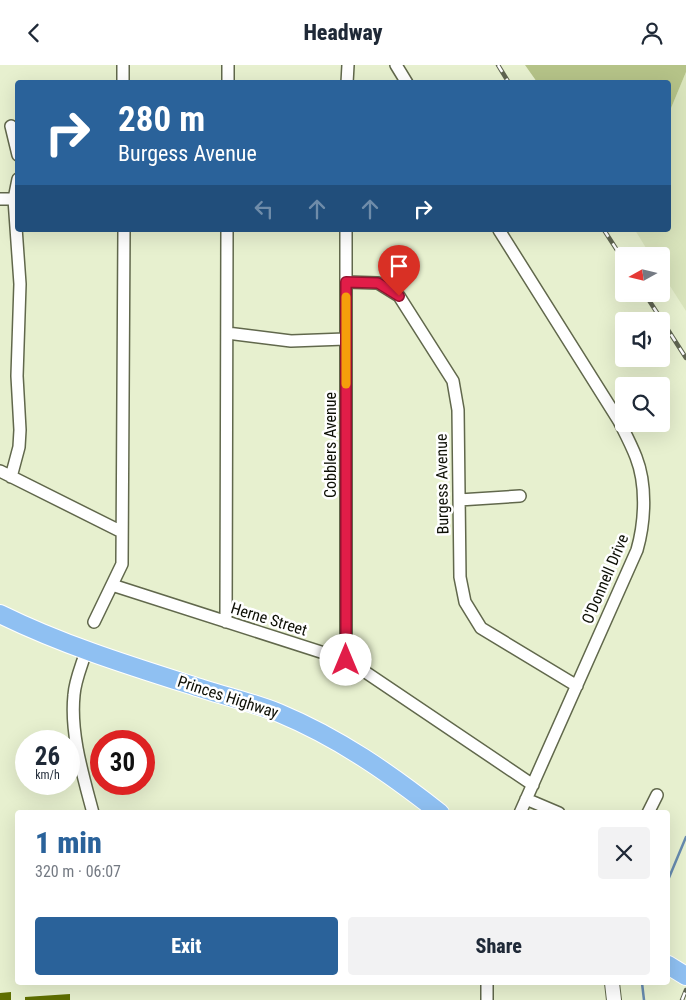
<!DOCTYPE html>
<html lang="en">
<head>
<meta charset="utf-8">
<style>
	:root { --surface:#fff; --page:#f2f2f3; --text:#1f2937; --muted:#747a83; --accent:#2a629a }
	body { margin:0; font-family:"Roboto Condensed",sans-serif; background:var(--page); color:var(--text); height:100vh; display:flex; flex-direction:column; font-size:19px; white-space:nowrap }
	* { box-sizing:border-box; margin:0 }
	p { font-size:16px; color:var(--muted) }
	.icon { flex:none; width:28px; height:28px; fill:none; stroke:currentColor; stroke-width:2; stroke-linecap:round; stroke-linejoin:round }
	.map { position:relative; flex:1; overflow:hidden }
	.side { position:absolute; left:15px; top:745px; width:655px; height:175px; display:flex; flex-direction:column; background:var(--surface); border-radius:5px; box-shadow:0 5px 20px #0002 }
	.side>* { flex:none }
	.banner { position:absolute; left:15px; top:15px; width:656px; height:152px; border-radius:5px; box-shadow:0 5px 20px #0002; background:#2a629a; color:#fff; overflow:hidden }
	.needle { width:32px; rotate:262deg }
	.tools { position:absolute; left:615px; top:182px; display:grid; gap:10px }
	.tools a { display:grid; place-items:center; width:55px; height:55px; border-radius:5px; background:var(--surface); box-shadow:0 5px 20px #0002; font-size:25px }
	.speed { position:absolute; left:15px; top:665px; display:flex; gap:10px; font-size:25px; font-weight:700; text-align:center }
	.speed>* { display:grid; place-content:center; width:65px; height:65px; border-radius:50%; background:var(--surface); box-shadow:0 5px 20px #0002; line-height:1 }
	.speed small { font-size:12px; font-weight:400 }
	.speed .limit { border:8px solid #d22; background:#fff; color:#111 }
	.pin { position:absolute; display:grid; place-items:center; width:42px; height:42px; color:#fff; margin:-51px -21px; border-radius:50% 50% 50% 0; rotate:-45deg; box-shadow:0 0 5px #0007 }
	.pin .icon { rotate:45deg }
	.me { position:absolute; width:55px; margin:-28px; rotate:0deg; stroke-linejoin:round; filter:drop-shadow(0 0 4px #0008) }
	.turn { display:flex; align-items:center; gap:18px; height:105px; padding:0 20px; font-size:22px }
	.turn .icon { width:65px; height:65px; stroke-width:2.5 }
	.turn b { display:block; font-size:35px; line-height:42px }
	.lanes { display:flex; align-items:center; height:48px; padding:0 20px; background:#0003; justify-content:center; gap:25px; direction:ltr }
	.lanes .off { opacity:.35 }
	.round { display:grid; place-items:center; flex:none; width:52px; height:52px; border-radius:5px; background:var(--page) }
	.overview { display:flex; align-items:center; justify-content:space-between; height:85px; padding:0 20px }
	h1 { font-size:30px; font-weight:800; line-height:38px; color:var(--accent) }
	.button { display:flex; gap:10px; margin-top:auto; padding:10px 20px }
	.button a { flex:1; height:58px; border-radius:5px; background:var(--accent); color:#fff; font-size:20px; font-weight:800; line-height:58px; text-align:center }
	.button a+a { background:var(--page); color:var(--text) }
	header { display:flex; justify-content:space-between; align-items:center; height:65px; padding:0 20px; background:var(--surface); font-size:22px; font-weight:800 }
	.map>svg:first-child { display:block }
</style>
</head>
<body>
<header><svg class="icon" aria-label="back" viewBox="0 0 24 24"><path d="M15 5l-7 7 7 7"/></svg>Headway<svg class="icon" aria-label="person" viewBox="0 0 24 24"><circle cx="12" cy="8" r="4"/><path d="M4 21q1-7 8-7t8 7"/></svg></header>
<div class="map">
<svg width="686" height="935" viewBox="0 0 686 935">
	<rect width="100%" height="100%" fill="#e7f0cf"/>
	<path fill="#d9e4bc" d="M686 7V246L661 207V191H651L635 165H669V48Z"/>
	<path fill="#b5c388" d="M525 0H686V7L669 48V18L537 17Z"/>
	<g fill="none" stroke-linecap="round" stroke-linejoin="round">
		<path stroke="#668aae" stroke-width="2.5" d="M668 815 686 772
			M642 918 644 935"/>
	</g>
	<path fill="#5f6f00" d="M11 927V935H0V928Z
		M70 929V935H25V932Z"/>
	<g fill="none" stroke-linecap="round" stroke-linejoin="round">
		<defs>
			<path id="minor" d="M123 0V18
				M396 0 407 18
				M228 18V0
				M347 18 348 0
				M11 61 18 90
				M0 134H14
				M346 165V595
				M499 165 619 356C625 368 631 379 636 392 647 420 645 457 637 485L520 748
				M346 217 378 218 399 231 453 316 458 345 460 512 465 537 481 563 577 621
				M227 268 291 276 345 274
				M0 406 122 467
				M11 412 19 382 20 365 17 311 20 219 14 134 18 114
				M459 435 520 431
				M112 520 349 596 533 720
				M94 557 122 499 124 165
				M226 557 227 165
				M86 586C82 600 75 615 74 630 70 669 83 710 93 748
				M526 734 559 748
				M648 748 657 730
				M487 918V935"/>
			<path id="tertiary" d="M612 918 614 935"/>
			<path id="primary" d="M0 549C65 581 134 602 203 624 228 632 254 638 279 648 339 673 389 708 440 748
				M668 900 686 911"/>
		</defs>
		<use href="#minor" stroke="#61684c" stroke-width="14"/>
		<use href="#tertiary" stroke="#61684c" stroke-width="16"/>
		<use href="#primary" stroke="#fff" stroke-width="20"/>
		<use href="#minor" stroke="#fff" stroke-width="11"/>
		<use href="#tertiary" stroke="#fff" stroke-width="14"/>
		<use href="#primary" stroke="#8fc0f2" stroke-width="18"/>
		<defs>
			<path id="rail" d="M498 0 509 18
				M604 165 624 196
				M645 229 686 293
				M682 935 686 925"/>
		</defs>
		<use href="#rail" stroke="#5f6451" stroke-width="4.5"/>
		<use href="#rail" stroke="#fff" stroke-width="2.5" stroke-dasharray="8" stroke-linecap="butt"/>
	</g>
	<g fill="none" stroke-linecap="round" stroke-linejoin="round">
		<defs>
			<path id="route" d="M346 595V217L378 218 399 231"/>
		</defs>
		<use href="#route" stroke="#92132f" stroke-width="12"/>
		<use href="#route" stroke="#e11d48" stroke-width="9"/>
		<path stroke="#f59e0b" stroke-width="9" d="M346 319V232"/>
	</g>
	<g text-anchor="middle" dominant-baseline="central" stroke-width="5" stroke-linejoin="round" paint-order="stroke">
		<g font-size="16" fill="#0d0f05" stroke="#fff">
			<text transform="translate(330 380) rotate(-90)">Cobblers Avenue</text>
			<text transform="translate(442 419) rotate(-91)">Burgess Avenue</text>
			<text transform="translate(605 514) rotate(-67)">O'Donnell Drive</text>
			<text transform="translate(269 554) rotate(17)">Herne Street</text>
			<text transform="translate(228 632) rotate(18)">Princes Highway</text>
		</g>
	</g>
</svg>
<div class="tools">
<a><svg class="needle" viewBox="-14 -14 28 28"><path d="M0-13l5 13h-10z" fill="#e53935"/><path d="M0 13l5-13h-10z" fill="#747a83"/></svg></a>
<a><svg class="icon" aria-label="sound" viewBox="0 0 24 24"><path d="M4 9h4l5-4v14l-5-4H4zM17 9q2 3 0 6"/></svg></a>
<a><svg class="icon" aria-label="search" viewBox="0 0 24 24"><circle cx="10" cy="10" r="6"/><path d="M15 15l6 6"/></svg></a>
</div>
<div class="speed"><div>26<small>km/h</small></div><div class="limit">30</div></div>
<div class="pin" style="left:399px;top:231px;background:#d93025"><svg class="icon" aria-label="arrive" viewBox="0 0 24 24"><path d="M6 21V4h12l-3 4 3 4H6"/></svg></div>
<svg class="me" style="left:346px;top:595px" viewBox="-20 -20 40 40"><circle r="19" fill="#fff"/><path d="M0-13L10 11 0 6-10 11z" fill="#e11d48"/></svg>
<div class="banner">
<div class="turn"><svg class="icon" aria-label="right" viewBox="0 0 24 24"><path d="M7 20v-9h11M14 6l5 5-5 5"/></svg><div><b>280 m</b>Burgess Avenue</div></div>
<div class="lanes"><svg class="icon off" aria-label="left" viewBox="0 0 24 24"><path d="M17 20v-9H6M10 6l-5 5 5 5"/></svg><svg class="icon off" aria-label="ahead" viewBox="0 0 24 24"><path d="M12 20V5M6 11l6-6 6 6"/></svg><svg class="icon off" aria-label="ahead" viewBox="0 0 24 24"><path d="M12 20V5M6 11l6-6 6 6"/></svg><svg class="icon" aria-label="right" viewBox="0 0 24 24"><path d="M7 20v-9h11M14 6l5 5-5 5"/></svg></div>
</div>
<section class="side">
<div class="overview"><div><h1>1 min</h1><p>320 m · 06:07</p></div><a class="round"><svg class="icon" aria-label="close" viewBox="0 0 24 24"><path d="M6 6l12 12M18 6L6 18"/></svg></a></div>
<div class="button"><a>Exit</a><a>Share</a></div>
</section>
</div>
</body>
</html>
